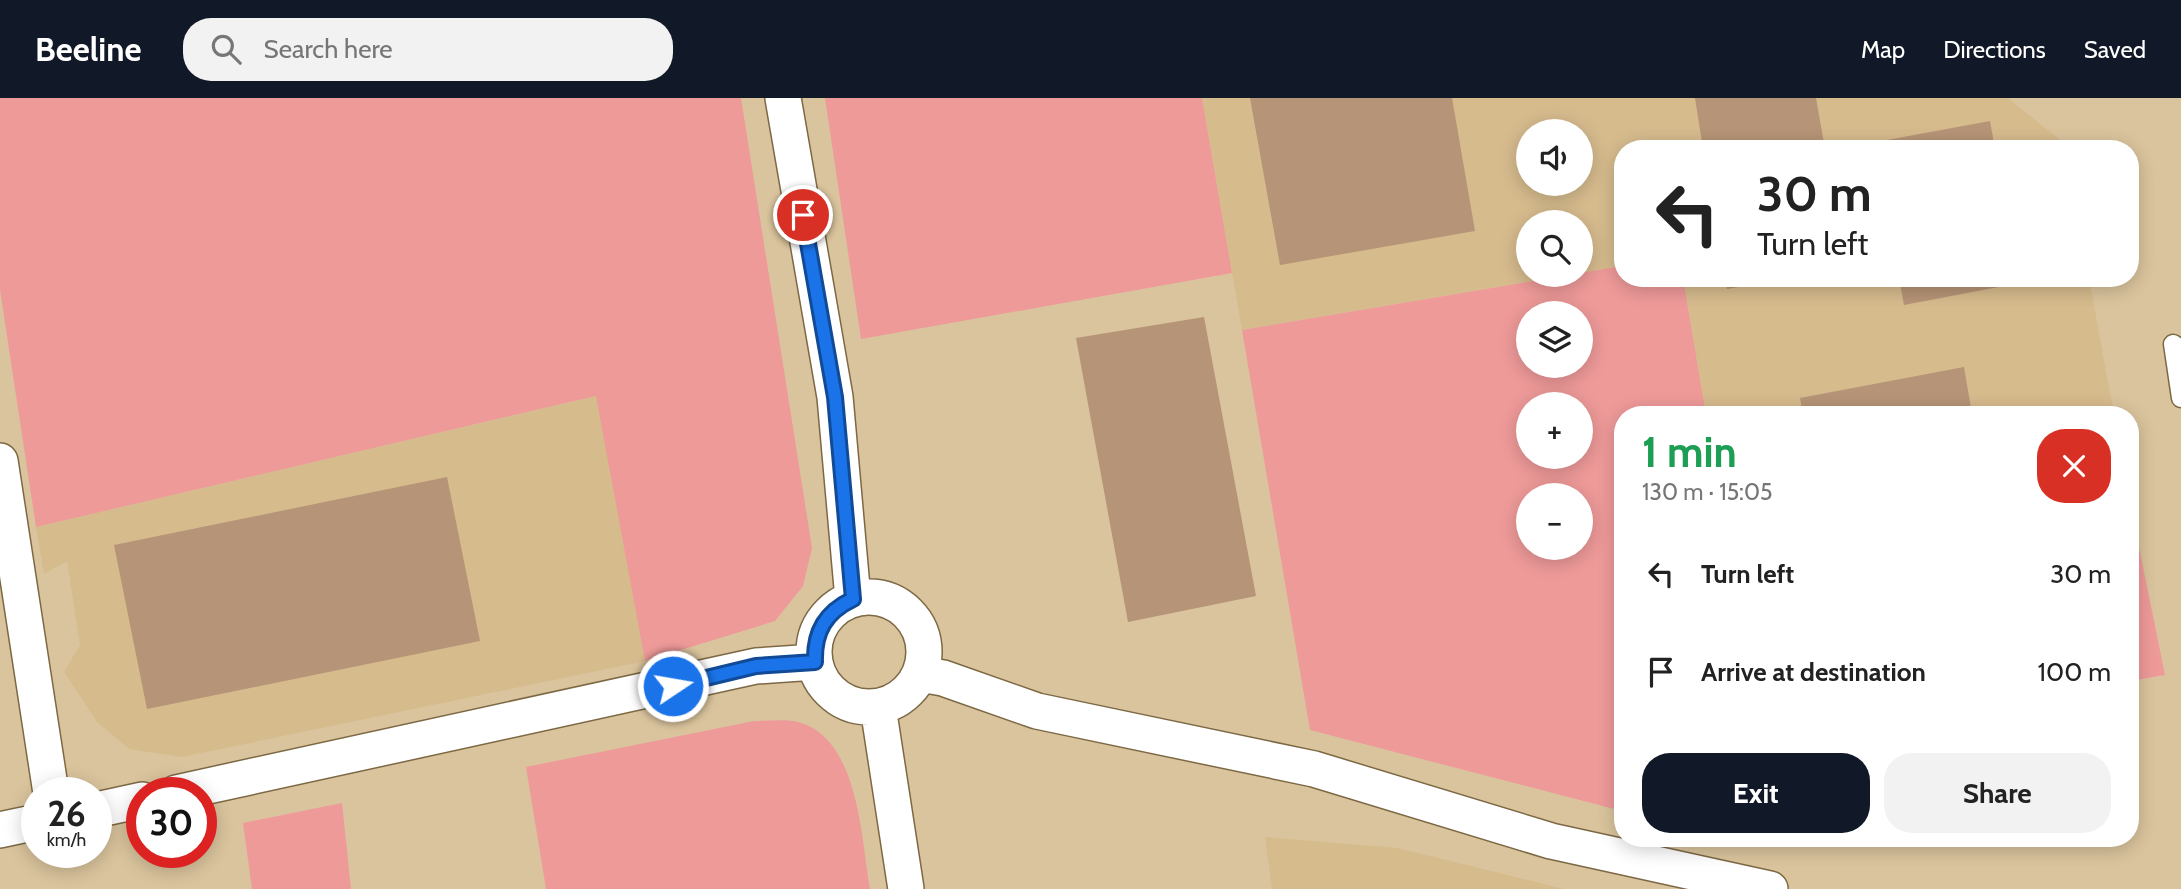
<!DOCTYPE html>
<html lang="en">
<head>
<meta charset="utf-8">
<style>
	:root { --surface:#fff; --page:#f2f2f2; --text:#222; --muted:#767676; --accent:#111827 }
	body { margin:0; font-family:Cabin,sans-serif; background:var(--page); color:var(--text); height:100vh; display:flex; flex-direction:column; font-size:26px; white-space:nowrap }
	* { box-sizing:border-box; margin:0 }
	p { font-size:23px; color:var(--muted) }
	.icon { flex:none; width:38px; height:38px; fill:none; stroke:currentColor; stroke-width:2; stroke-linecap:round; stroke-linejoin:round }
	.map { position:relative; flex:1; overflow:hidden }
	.panel { position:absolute; left:1614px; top:308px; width:525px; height:441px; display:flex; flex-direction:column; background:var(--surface); border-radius:28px; box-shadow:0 4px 18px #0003 }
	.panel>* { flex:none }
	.banner { position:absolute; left:1614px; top:42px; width:525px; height:147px; border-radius:28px; box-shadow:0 4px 18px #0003; background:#fff; color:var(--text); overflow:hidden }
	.controls { position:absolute; left:1516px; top:21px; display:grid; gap:14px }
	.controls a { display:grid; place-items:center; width:77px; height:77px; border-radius:50%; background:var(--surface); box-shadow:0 4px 18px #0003; font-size:35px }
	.speed { position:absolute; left:21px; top:679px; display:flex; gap:14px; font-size:35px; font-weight:700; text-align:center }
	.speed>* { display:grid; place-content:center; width:91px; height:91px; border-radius:50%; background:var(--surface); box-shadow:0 4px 18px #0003; line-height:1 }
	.speed small { font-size:18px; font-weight:400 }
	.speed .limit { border:10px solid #d22; background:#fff; color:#111 }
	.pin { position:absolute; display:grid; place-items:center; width:60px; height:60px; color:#fff; margin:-30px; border:4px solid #fff; border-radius:50%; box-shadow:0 2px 7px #0007 }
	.me { position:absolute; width:77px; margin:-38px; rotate:78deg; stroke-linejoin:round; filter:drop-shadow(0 0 5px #0008) }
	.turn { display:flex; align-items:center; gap:24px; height:147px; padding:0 28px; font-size:32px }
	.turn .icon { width:91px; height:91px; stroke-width:2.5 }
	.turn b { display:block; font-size:49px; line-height:60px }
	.round { display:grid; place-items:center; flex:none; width:74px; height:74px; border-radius:28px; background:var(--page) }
	.summary { display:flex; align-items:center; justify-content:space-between; height:119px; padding:0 28px }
	h1 { font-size:42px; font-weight:800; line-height:52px; color:#1e9e55 }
	.action { display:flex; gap:14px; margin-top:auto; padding:14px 28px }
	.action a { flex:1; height:80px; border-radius:28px; background:var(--accent); color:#fff; font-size:28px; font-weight:800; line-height:80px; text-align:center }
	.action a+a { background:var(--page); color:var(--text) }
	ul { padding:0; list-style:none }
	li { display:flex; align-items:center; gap:21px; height:98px; padding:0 28px }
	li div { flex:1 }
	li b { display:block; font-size:26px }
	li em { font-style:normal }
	header { display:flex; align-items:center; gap:42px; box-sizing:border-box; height:98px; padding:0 35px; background:var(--accent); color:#fff }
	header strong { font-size:33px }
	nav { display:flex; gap:38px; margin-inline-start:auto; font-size:24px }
	.search { width:490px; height:63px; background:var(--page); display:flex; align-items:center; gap:18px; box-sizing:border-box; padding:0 24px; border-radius:28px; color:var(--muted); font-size:26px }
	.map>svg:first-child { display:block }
</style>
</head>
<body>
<header>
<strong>Beeline</strong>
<div class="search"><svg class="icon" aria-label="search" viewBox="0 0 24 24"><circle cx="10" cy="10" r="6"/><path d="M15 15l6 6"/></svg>Search here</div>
<nav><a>Map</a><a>Directions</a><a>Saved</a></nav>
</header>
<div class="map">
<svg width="2181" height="791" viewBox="0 0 2181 791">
	<rect width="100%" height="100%" fill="#dac49d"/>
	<path fill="#d6bb8d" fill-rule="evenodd" d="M1202 0H2008L2065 46 2066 51H1622V168L1580 175V124H1528V177H1568L1242 232ZM1528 33H1580V86H1528Z
		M1683 180H2089L2114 317H1706Z
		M597 298 645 563 182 659 129 651 97 624 64 574 80 547 67 463 44 476 36 429Z
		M1265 739 1398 750 1564 791H1272Z"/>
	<path fill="#ee9a99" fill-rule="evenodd" d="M0 0H741L812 450 803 488 775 523 645 563 596 298 36 429 0 192Z
		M825 0H1202L1232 175 861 241Z
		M1622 168V180H1683L1706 317H1622V713L1310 632 1242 232ZM1528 215H1580V268H1528ZM1580 306V359H1528V306ZM1580 397V450H1528V397Z
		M2130 405 2165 577 2130 583Z
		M754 623C768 623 785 621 798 624 859 640 861 740 870 791H546L526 669Z
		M342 705 351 791H252L243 725Z"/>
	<path fill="#b69477" d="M1250 0H1452L1475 133 1280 167Z
		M1695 0H1816L1825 51H1703Z
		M1990 23 1995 51H1849V49Z
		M1725 180H1778V182L1727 191Z
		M1899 180H2019L2020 185 1904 207Z
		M1204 219 1256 498 1128 524 1076 240Z
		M1964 269 1972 316 1803 317 1800 300Z
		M447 379 480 543 147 611 114 447Z"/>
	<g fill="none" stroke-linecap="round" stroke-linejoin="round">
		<defs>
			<path id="lane" d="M2181 251 2173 246 2181 300"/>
			<path id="street" d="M783 0 835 299 853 501
				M0 363 51 695
				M814 554a55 55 0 1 1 110 0a55 55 0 1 1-110 0Z
				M920 576 943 580 1037 613 1314 671 1551 743 1770 791
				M878 609 906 791
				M176 695 756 568 815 564
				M96 712 142 702
				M0 732 37 724"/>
		</defs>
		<use href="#lane" stroke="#7d6844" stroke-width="21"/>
		<use href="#street" stroke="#7d6844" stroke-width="38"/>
		<use href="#lane" stroke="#fff" stroke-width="18"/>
		<use href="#street" stroke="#fff" stroke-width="35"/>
	</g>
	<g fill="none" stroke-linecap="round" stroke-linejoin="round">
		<defs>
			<path id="route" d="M673 588 756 568 815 564C814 533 826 514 853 501L835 299 803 117"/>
		</defs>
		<use href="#route" stroke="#114b97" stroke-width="18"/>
		<use href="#route" stroke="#1a73e8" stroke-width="12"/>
	</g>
</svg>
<div class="controls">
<a><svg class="icon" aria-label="sound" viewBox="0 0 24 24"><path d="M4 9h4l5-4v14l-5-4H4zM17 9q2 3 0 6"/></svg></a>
<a><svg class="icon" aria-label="search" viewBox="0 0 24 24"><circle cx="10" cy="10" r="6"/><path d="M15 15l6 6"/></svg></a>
<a><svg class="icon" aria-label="layers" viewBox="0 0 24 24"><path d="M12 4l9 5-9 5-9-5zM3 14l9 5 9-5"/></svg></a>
<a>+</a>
<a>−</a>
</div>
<div class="speed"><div>26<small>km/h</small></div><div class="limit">30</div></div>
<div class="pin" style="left:803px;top:117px;background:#d93025"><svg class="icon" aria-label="arrive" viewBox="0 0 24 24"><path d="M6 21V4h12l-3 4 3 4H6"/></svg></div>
<svg class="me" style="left:673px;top:588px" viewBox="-20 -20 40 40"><circle r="17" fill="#1a73e8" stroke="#fff" stroke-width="3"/><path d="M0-11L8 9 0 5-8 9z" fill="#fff"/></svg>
<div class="banner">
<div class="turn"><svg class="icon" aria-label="left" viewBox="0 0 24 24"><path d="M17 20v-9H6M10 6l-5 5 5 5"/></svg><div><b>30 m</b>Turn left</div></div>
</div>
<section class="panel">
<div class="summary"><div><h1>1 min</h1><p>130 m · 15:05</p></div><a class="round" style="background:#d93025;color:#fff"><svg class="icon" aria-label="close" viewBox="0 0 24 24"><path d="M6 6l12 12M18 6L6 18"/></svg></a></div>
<ul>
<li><svg class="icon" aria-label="left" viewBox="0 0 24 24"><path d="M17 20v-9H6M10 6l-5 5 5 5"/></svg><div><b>Turn left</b></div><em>30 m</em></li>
<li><svg class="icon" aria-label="arrive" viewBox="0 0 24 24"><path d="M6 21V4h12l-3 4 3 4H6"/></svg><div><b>Arrive at destination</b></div><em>100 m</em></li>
</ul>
<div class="action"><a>Exit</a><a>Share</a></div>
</section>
</div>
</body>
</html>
